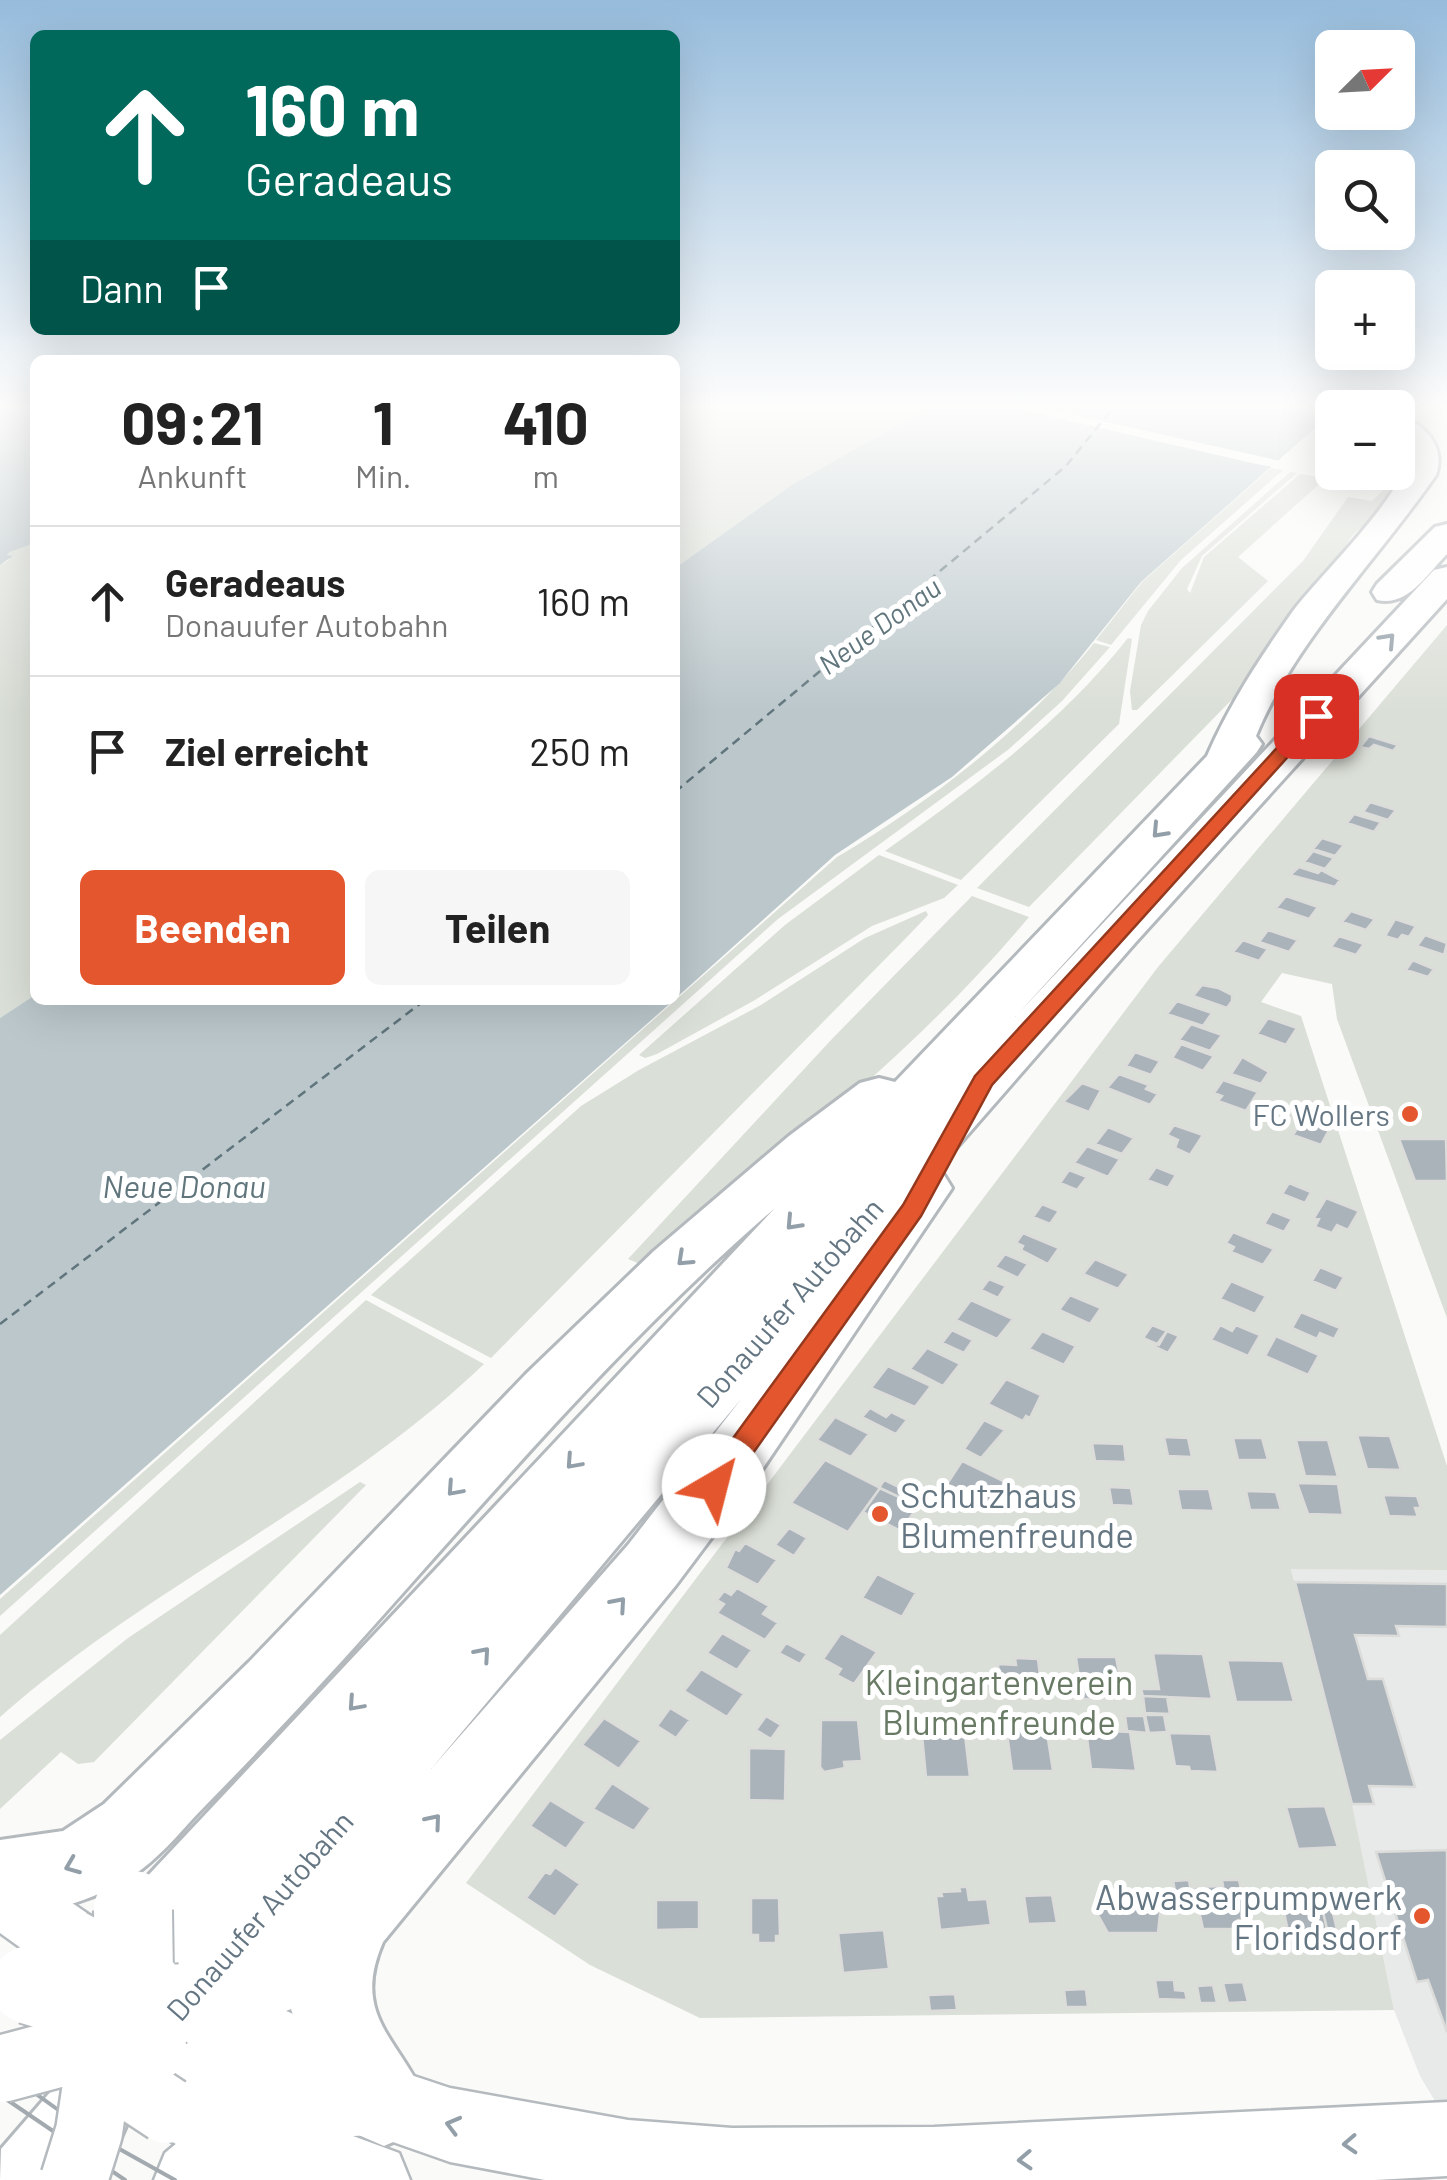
<!DOCTYPE html>
<html lang="de">
<head>
<meta charset="utf-8">
<style>
	:root { --surface:#fff; --page:#f6f6f6; --text:#222; --muted:#767676; --line:#e0e0e0; --accent:#e4572e }
	body { margin:0; font-family:Barlow,sans-serif; background:var(--page); color:var(--text); height:100vh; display:flex; flex-direction:column; font-size:38px; white-space:nowrap }
	* { box-sizing:border-box; margin:0 }
	p { font-size:32px; color:var(--muted) }
	.icon { flex:none; width:55px; height:55px; fill:none; stroke:currentColor; stroke-width:2; stroke-linecap:round; stroke-linejoin:round }
	.map { position:relative; flex:1; overflow:hidden }
	.details { position:absolute; left:30px; top:355px; width:650px; height:650px; display:flex; flex-direction:column; background:var(--surface); border-radius:15px; box-shadow:0 10px 40px #0002 }
	.details>* { flex:none }
	.top-card { position:absolute; left:30px; top:30px; width:650px; height:305px; border-radius:15px; box-shadow:0 10px 40px #0002; background:#00695c; color:#fff; overflow:hidden }
	.needle { width:65px; rotate:66deg }
	.buttons { position:absolute; left:1315px; top:30px; display:grid; gap:20px }
	.buttons a { display:grid; place-items:center; width:100px; height:100px; border-radius:15px; background:var(--surface); box-shadow:0 10px 40px #0002; font-size:50px }
	.pin { position:absolute; display:grid; place-items:center; width:85px; height:85px; color:#fff; margin:-42px; border-radius:20px; box-shadow:0 5px 15px #0006 }
	.me { position:absolute; width:110px; margin:-55px; rotate:37deg; stroke-linejoin:round; filter:drop-shadow(0 0 8px #0008) }
	.turn { display:flex; align-items:center; gap:35px; height:210px; padding:0 50px; font-size:45px }
	.turn .icon { width:130px; height:130px; stroke-width:2.5 }
	.turn b { display:block; font-size:70px; line-height:85px }
	.then { display:flex; align-items:center; height:95px; padding:0 50px; background:#0003; gap:20px; font-size:38px }
	.eta { display:flex; justify-content:space-evenly; align-items:center; height:170px; text-align:center }
	.eta b { font-size:60px; font-weight:700; line-height:70px }
	.cta { display:flex; gap:20px; margin-top:auto; padding:20px 50px }
	.cta a { flex:1; height:115px; border-radius:15px; background:var(--accent); color:#fff; font-size:40px; font-weight:700; line-height:115px; text-align:center }
	.cta a+a { background:var(--page); color:var(--text) }
	ul { padding:0; list-style:none }
	li { display:flex; align-items:center; gap:30px; height:150px; padding:0 50px; border-top:2px solid var(--line) }
	li div { flex:1 }
	li b { display:block; font-size:38px }
	li em { font-style:normal }
	.map>svg:first-child { display:block }
</style>
</head>
<body>
<div class="map">
<svg width="1447" height="2180" viewBox="0 0 1447 2180">
	<rect width="100%" height="100%" fill="#fafaf8"/>
	<path fill="#e8e9e9" d="M1291 1568 1447 1569V2121L1420 2076 1394 2010 1352 1804Z"/>
	<path fill="#dadfd7" d="M675 408H928L793 484 675 568Z
		M1271 468 1283 470 1181 560 1111 645 1096 640 1142 582Z
		M1290 472 1297 473 1202 556 1187 589 1190 593 1204 557 1300 474 1326 478 1238 557 1268 581 1137 710H1132L1130 691 1141 625 1148 611 1182 568Z
		M1385 488 1401 490 1353 535 1251 680 1029 907 977 888 1303 561 1348 497 1372 501Z
		M35 543V995L0 1018V565L9 560 7 555 10 552Z
		M1447 625V1318L1337 1019 1332 984 1282 973 1261 1002 1301 1016 1447 1466V1570L1291 1569 1352 1804 1394 2010 700 2018 590 1965 466 1883 1158 967Z
		M1128 638 1132 639 1119 724 961 880 885 851C973 788 1061 723 1128 638Z
		M1094 643 1110 647 1062 701 1009 749 778 919 0 1616V1599L837 857C932 801 1025 729 1094 643Z
		M879 855 958 885 944 898 872 926 755 1000 657 1054 645 1058 639 1055 785 925Z
		M972 896 1029 917C918 1050 779 1158 645 1266L628 1259 831 1040Z
		M926 911 928 915 907 937 491 1358 371 1295 581 1106 639 1070 761 1005 865 938Z
		M366 1300 484 1364C339 1503 150 1584 0 1717V1635Z
		M360 1482 366 1485 94 1762 78 1764 61 1752 0 1809V1740L128 1638Z"/>
	<path fill="#bbc7cb" d="M0 408H35V543L10 552 7 555 13 556 0 565Z
		M928 408H1332V413L1141 582 1059 684 952 777 835 855 675 999V568L793 484Z
		M35 995V1000H674L0 1595V1018Z"/>
	<path fill="#fafaf8" d="M1014 408H1044L1285 462 1278 468 1252 463Z"/>
	<g fill="none" stroke-linecap="round" stroke-linejoin="round">
		<path stroke="#60757c" stroke-width="2.5" stroke-dasharray="9 6" stroke-linecap="butt" d="M675 792 1066 466 1113 408
			M0 1324 425 1000"/>
	</g>
	<path fill="#aab3b9" stroke="#dcdcda" stroke-width="2.5" d="M1369 736 1398 745 1393 751 1374 745 1369 749 1360 747Z
		M1370 802 1396 810 1388 820 1363 812Z
		M1354 814 1381 822 1374 832 1347 823Z
		M1322 838 1344 845 1335 856 1313 849Z
		M1313 851 1334 858 1325 869 1304 862Z
		M1299 867 1318 873 1321 870 1340 880 1335 887 1290 875Z
		M1286 896 1318 907 1309 919 1276 908Z
		M1351 911 1375 919 1366 930 1342 922Z
		M1395 919 1416 926 1409 937 1402 935 1398 940 1385 936Z
		M1268 930 1298 940 1289 952 1259 942Z
		M1425 935 1447 943 1444 955 1417 946Z
		M1339 936 1364 944 1356 955 1331 947Z
		M1243 940 1268 949 1259 961 1233 952Z
		M1412 961H1415L1434 969 1428 977 1406 970Z
		M1202 985 1218 988 1232 995V1001L1227 1008 1193 996Z
		M1177 1001 1212 1013 1203 1026 1167 1014Z
		M1268 1018 1297 1028 1286 1045 1257 1034Z
		M1191 1024 1222 1035 1210 1051 1179 1040Z
		M1181 1044 1214 1056 1203 1071 1172 1058Z
		M1135 1052 1160 1061 1151 1075 1126 1066Z
		M1242 1057 1269 1072 1261 1084 1231 1074Z
		M1119 1074 1149 1085 1146 1089 1158 1094 1150 1105 1107 1088Z
		M1223 1080 1258 1092 1246 1111 1218 1101 1222 1096 1214 1093Z
		M1082 1083 1101 1090 1089 1112 1063 1102Z
		M1303 1119 1330 1128 1321 1145 1293 1135Z
		M1174 1125 1203 1135 1190 1155 1175 1148 1178 1140 1167 1135Z
		M1108 1127 1134 1138 1122 1154 1095 1144Z
		M1399 1139H1446L1447 1181H1415Z
		M1087 1146 1120 1159 1108 1177 1074 1163Z
		M1156 1167 1176 1175 1168 1188 1147 1180Z
		M1069 1170 1087 1177 1077 1190 1060 1183Z
		M1289 1183 1311 1192 1305 1203 1282 1194Z
		M1326 1198 1359 1211 1348 1230 1337 1225 1332 1233 1315 1227 1319 1219 1314 1218Z
		M1042 1204 1059 1211 1050 1224 1033 1217Z
		M1272 1211 1292 1219 1284 1232 1264 1224Z
		M1233 1232 1274 1249 1263 1265 1231 1252 1234 1247 1226 1243Z
		M1023 1233 1059 1248 1048 1264 1021 1250 1023 1246 1016 1243Z
		M1005 1254 1028 1264 1018 1278 995 1267Z
		M1095 1259 1129 1274 1118 1289 1083 1274Z
		M1320 1267 1344 1277 1336 1291 1312 1281Z
		M989 1279 1006 1286 998 1298 981 1290Z
		M1231 1281 1266 1296 1255 1314 1220 1299Z
		M1070 1295 1101 1308 1090 1324 1059 1310Z
		M971 1300 1013 1319 997 1339 956 1320Z
		M1301 1312 1340 1328 1334 1339 1320 1333 1317 1339 1292 1328Z
		M1152 1325 1167 1331 1159 1345 1143 1338Z
		M1220 1325 1232 1331 1236 1325 1260 1335 1248 1356 1211 1340Z
		M952 1330 973 1340 964 1353 942 1343Z
		M1042 1331 1076 1346 1064 1365 1029 1349Z
		M1167 1331 1179 1336 1168 1353 1155 1347Z
		M1276 1336 1319 1355 1308 1375 1265 1356Z
		M927 1348 960 1364 943 1386 910 1369Z
		M888 1366 931 1386 915 1407 871 1388Z
		M1006 1379 1041 1395 1030 1418 1026 1416 1023 1421 988 1404Z
		M870 1408 886 1417 891 1412 907 1420 896 1434 862 1417Z
		M835 1417 869 1434 851 1457 817 1440Z
		M984 1420 1005 1430 981 1458 964 1449Z
		M1357 1435 1390 1436 1401 1470 1367 1469Z
		M1164 1437 1188 1438 1192 1457 1168 1456Z
		M1233 1438H1262L1268 1460H1238Z
		M1296 1440H1328L1338 1477 1305 1476Z
		M1092 1443 1124 1444 1126 1462 1095 1461Z
		M825 1460 880 1488 848 1532 791 1503Z
		M962 1461 1005 1482 990 1505 947 1484Z
		M884 1480 917 1496 912 1503 879 1488Z
		M1297 1483 1338 1484 1343 1515 1308 1514Z
		M1109 1487 1131 1488 1134 1506 1112 1505Z
		M880 1488 918 1506 901 1531 863 1512Z
		M1040 1488H1070L1074 1505 1043 1506Z
		M1177 1489H1209L1214 1511 1181 1510Z
		M1246 1491 1276 1492 1281 1510H1250Z
		M1383 1495 1417 1496 1421 1508H1415L1418 1517 1389 1516Z
		M789 1528 807 1538 794 1556 775 1545Z
		M745 1543 777 1560 758 1585 726 1568 735 1549 739 1551Z
		M877 1574 916 1593 902 1617 862 1598Z
		M1295 1582 1447 1584V1627L1396 1626 1399 1636 1355 1635 1368 1679H1383L1415 1787 1369 1786 1374 1804H1352Z
		M737 1588 769 1606 763 1614 778 1623 765 1640 717 1613 724 1604 717 1600 724 1591 731 1595Z
		M722 1633 752 1650 737 1670 707 1653Z
		M841 1633 877 1652 854 1684 837 1675 841 1669 823 1659Z
		M786 1643 807 1654 800 1664 779 1653Z
		M1153 1653 1203 1654 1212 1699 1143 1696 1141 1689H1159Z
		M1076 1657H1116L1124 1699H1082Z
		M1015 1658 1038 1659 1042 1692 1000 1690 998 1664 1016 1665Z
		M1227 1660 1283 1661 1294 1702H1236Z
		M701 1669 744 1694 727 1717 684 1691Z
		M1143 1696 1167 1697 1170 1714 1145 1713Z
		M670 1708 690 1720 676 1738 657 1726Z
		M1145 1715H1164L1167 1732 1149 1733Z
		M766 1716 781 1725 771 1739 756 1730Z
		M1125 1716H1144L1147 1733 1127 1731Z
		M604 1718 641 1741 619 1769 582 1745Z
		M821 1720H858L862 1761 844 1762 845 1768 824 1772 820 1767Z
		M1006 1726H1046L1053 1771H1012Z
		M936 1729H952V1735H965L970 1777H926L922 1735H937Z
		M1086 1730 1130 1732 1136 1771 1091 1769Z
		M1169 1733 1211 1734 1218 1772 1190 1771 1189 1767 1175 1766Z
		M749 1748 786 1749 785 1801 749 1800Z
		M612 1783 651 1808 634 1831 593 1809Z
		M550 1800 586 1822 566 1849 530 1826Z
		M1325 1806 1338 1847 1298 1849 1286 1807Z
		M1447 1850V2032L1428 1980 1417 1982 1376 1852Z
		M555 1867 580 1884 555 1917 526 1898 545 1872 550 1874Z
		M1189 1880 1192 1900H1177L1173 1881Z
		M1222 1880H1239L1248 1920H1238L1240 1929H1203L1194 1887 1223 1886Z
		M959 1887H967L969 1900 987 1899 991 1925 940 1930 936 1896H942L941 1892 960 1891Z
		M1154 1889 1160 1913 1158 1933H1108L1098 1915 1100 1892Z
		M1288 1893 1319 1894 1328 1934 1315 1933 1317 1941H1290L1284 1912H1292Z
		M1052 1895 1057 1923 1028 1924 1024 1896Z
		M1319 1895 1329 1896 1337 1930 1327 1929Z
		M751 1898H779L780 1936H776V1943H758V1935H751Z
		M656 1900H699V1929L656 1930Z
		M884 1930 889 1969 843 1973 838 1933Z
		M1155 1980H1174L1175 1990 1185 1991 1187 2000 1158 1999Z
		M1243 1982 1248 2002 1228 2003 1223 1983Z
		M1213 1985 1217 2003H1200L1197 1986Z
		M1086 1989 1088 2007H1066L1064 1990Z
		M955 1994 957 2010 930 2011 928 1995Z"/>
	<g fill="none" stroke-linecap="round" stroke-linejoin="round">
		<defs>
			<path id="primary" d="M0 1860 24 1870 94 1918 105 1942 94 1966 70 1976 46 1966 0 1933Z
				M186 1969 341 2034 402 2072 450 2088 628 2120 732 2128 934 2127 1447 2102V2176L1375 2180H545L450 2162 373 2135 353 2136 399 2153 410 2180H154L165 2153 196 2127 205 2107 226 2098 147 2082 122 2071 111 2046 122 2021 154 2011 151 2004 161 1979Z"/>
			<path id="highway" d="M1398 416C1425 423 1446 447 1436 475 1378 559 1294 642 1256 736L1262 744 1256 753 1015 1017 1434 570 1447 567V599L1135 943 935 1172 944 1175 952 1188 757 1477 676 1585 383 1942C350 2018 401 2039 427 2103L414 2133 384 2146 354 2133 337 2110 311 2067 291 2009C271 2018 207 2037 198 2047L210 2064 281 2107 293 2138 281 2169 246 2180C218 2168 170 2145 149 2123 131 2104 119 2077 109 2053L132 1998 124 2001 95 1990 83 1961 95 1932 775 1208C616 1345 481 1507 341 1662 297 1710 252 1758 206 1805 185 1826 166 1851 142 1869 102 1899 49 1914 0 1916V1840L63 1831 104 1804 249 1662 526 1374 654 1251 789 1136 860 1083 879 1078 895 1082 1207 756C1230 703 1260 658 1293 611 1318 577 1410 490 1408 452L1398 439ZM742 1398 628 1545 431 1769Z
				M1447 524V554C1427 574 1408 607 1377 600L1372 592 1377 584 1435 527Z
				M89 2069 119 2082 132 2112 119 2142 89 2180H0L1 2149 59 2082Z"/>
		</defs>
		<use href="#primary" stroke="#b5babe" stroke-width="5"/>
		<use href="#highway" stroke="#b4b9bd" stroke-width="6"/>
		<use href="#primary" fill="#fff" fill-rule="evenodd"/>
		<use href="#highway" fill="#fff" fill-rule="evenodd"/>
		<path stroke="#a2aab0" stroke-width="4" d="M0 2068 89 2132 175 2180
			M0 2095 125 2180"/>
		<defs>
			<path id="primary-bridge" d="M70 1942 150 1986
				M1 2069 76 2049
				M74 2180 89 2132 99 2065 167 2110"/>
			<path id="highway-bridge" d="M133 1910 134 1978
				M30 1985 94 2004
				M147 2046 138 2008 183 2003"/>
		</defs>
		<use href="#primary-bridge" stroke="#b5babe" stroke-width="71" stroke-linecap="butt"/>
		<use href="#highway-bridge" stroke="#b4b9bd" stroke-width="82" stroke-linecap="butt"/>
		<use href="#primary-bridge" stroke="#fff" stroke-width="66"/>
		<use href="#highway-bridge" stroke="#fff" stroke-width="78"/>
	</g>
	<defs><path id="oneway-chevron" d="M-2-3.5L2.5 0L-2 3.5" fill="none" stroke-width="1.6" stroke-linecap="round" stroke-linejoin="round" transform="scale(2.5)"/></defs>
	<g stroke="#939fa8">
		<use href="#oneway-chevron" transform="translate(1388 640) rotate(-47)"/>
		<use href="#oneway-chevron" transform="translate(1159 831) rotate(133)"/>
		<use href="#oneway-chevron" transform="translate(793 1223) rotate(133)"/>
		<use href="#oneway-chevron" transform="translate(684 1259) rotate(137)"/>
		<use href="#oneway-chevron" transform="translate(573 1462) rotate(132)"/>
		<use href="#oneway-chevron" transform="translate(454 1489) rotate(132)"/>
		<use href="#oneway-chevron" transform="translate(619 1604) rotate(-49)"/>
		<use href="#oneway-chevron" transform="translate(483 1654) rotate(-49)"/>
		<use href="#oneway-chevron" transform="translate(355 1704) rotate(132)"/>
		<use href="#oneway-chevron" transform="translate(434 1821) rotate(-50)"/>
		<use href="#oneway-chevron" transform="translate(72 1866) rotate(158)"/>
		<use href="#oneway-chevron" transform="translate(453 2125) rotate(-165)"/>
		<use href="#oneway-chevron" transform="translate(1350 2144) rotate(177)"/>
		<use href="#oneway-chevron" transform="translate(1025 2160) rotate(177)"/>
	</g>
	<linearGradient id="sky" x2="0" y2="1"><stop stop-color="#96bcdc"/><stop offset="0.57" stop-color="#fdfdfc"/><stop offset="1" stop-color="#fdfdfc" stop-opacity="0"/></linearGradient>
	<rect width="1447" height="713" fill="url(#sky)"/>
	<path fill="#e4572e" stroke="#94391e" stroke-width="2.5" d="M1316 711 1325 716 1322 719 992 1085 921 1216 724 1494 714 1497 704 1494 700 1486 704 1478 903 1205 975 1076 1310 712Z"/>
	<g fill="#e4572e" stroke="#fff" stroke-width="4">
		<circle cx="1410" cy="1114" r="10"/>
		<circle cx="880" cy="1514" r="10"/>
		<circle cx="1422" cy="1916" r="10"/>
	</g>
	<g text-anchor="middle" dominant-baseline="central" stroke-width="10" stroke-linejoin="round" paint-order="stroke">
		<g font-size="28" font-style="italic" fill="#60757c" stroke="#fff">
			<text transform="translate(879 625) rotate(-36)">Neue Donau</text>
		</g>
		<g font-size="30" fill="#657683" stroke="#fff" text-anchor="end">
			<text x="1390" y="1114">FC Wollers</text>
		</g>
		<g font-size="30" fill="#657683" stroke="#fff">
			<text transform="translate(789 1302) rotate(-49)">Donauufer Autobahn</text>
			<text transform="translate(259 1915) rotate(-49)">Donauufer Autobahn</text>
		</g>
		<g font-size="32" font-style="italic" fill="#60757c" stroke="#fff">
			<text x="184" y="1185">Neue Donau</text>
		</g>
		<g font-size="35" fill="#657683" stroke="#fff" text-anchor="start">
			<text x="900" y="1494">Schutzhaus<tspan x="900" dy="40">Blumenfreunde</tspan></text>
			<text x="1402" y="1896" text-anchor="end">Abwasserpumpwerk<tspan x="1402" dy="40">Floridsdorf</tspan></text>
		</g>
		<g font-size="35" fill="#687a64" stroke="#fff">
			<text x="999" y="1681">Kleingartenverein<tspan x="999" dy="40">Blumenfreunde</tspan></text>
		</g>
	</g>
</svg>
<div class="buttons">
<a><svg class="needle" viewBox="-14 -14 28 28"><path d="M0-13l5 13h-10z" fill="#e53935"/><path d="M0 13l5-13h-10z" fill="#767676"/></svg></a>
<a><svg class="icon" aria-label="search" viewBox="0 0 24 24"><circle cx="10" cy="10" r="6"/><path d="M15 15l6 6"/></svg></a>
<a>+</a>
<a>−</a>
</div>
<div class="pin" style="left:1316px;top:716px;background:#d93025"><svg class="icon" aria-label="arrive" viewBox="0 0 24 24"><path d="M6 21V4h12l-3 4 3 4H6"/></svg></div>
<svg class="me" style="left:714px;top:1486px" viewBox="-20 -20 40 40"><circle r="19" fill="#fff"/><path d="M0-13L10 11 0 6-10 11z" fill="#e4572e"/></svg>
<div class="top-card">
<div class="turn"><svg class="icon" aria-label="ahead" viewBox="0 0 24 24"><path d="M12 20V5M6 11l6-6 6 6"/></svg><div><b>160 m</b>Geradeaus</div></div>
<div class="then">Dann<svg class="icon" aria-label="arrive" viewBox="0 0 24 24"><path d="M6 21V4h12l-3 4 3 4H6"/></svg></div>
</div>
<section class="details">
<div class="eta">
<div><b>09:21</b><p>Ankunft</p></div>
<div><b>1</b><p>Min.</p></div>
<div><b>410</b><p>m</p></div>
</div>
<ul>
<li><svg class="icon" aria-label="ahead" viewBox="0 0 24 24"><path d="M12 20V5M6 11l6-6 6 6"/></svg><div><b>Geradeaus</b><p>Donauufer Autobahn</p></div><em>160 m</em></li>
<li><svg class="icon" aria-label="arrive" viewBox="0 0 24 24"><path d="M6 21V4h12l-3 4 3 4H6"/></svg><div><b>Ziel erreicht</b></div><em>250 m</em></li>
</ul>
<div class="cta"><a>Beenden</a><a>Teilen</a></div>
</section>
</div>
</body>
</html>
